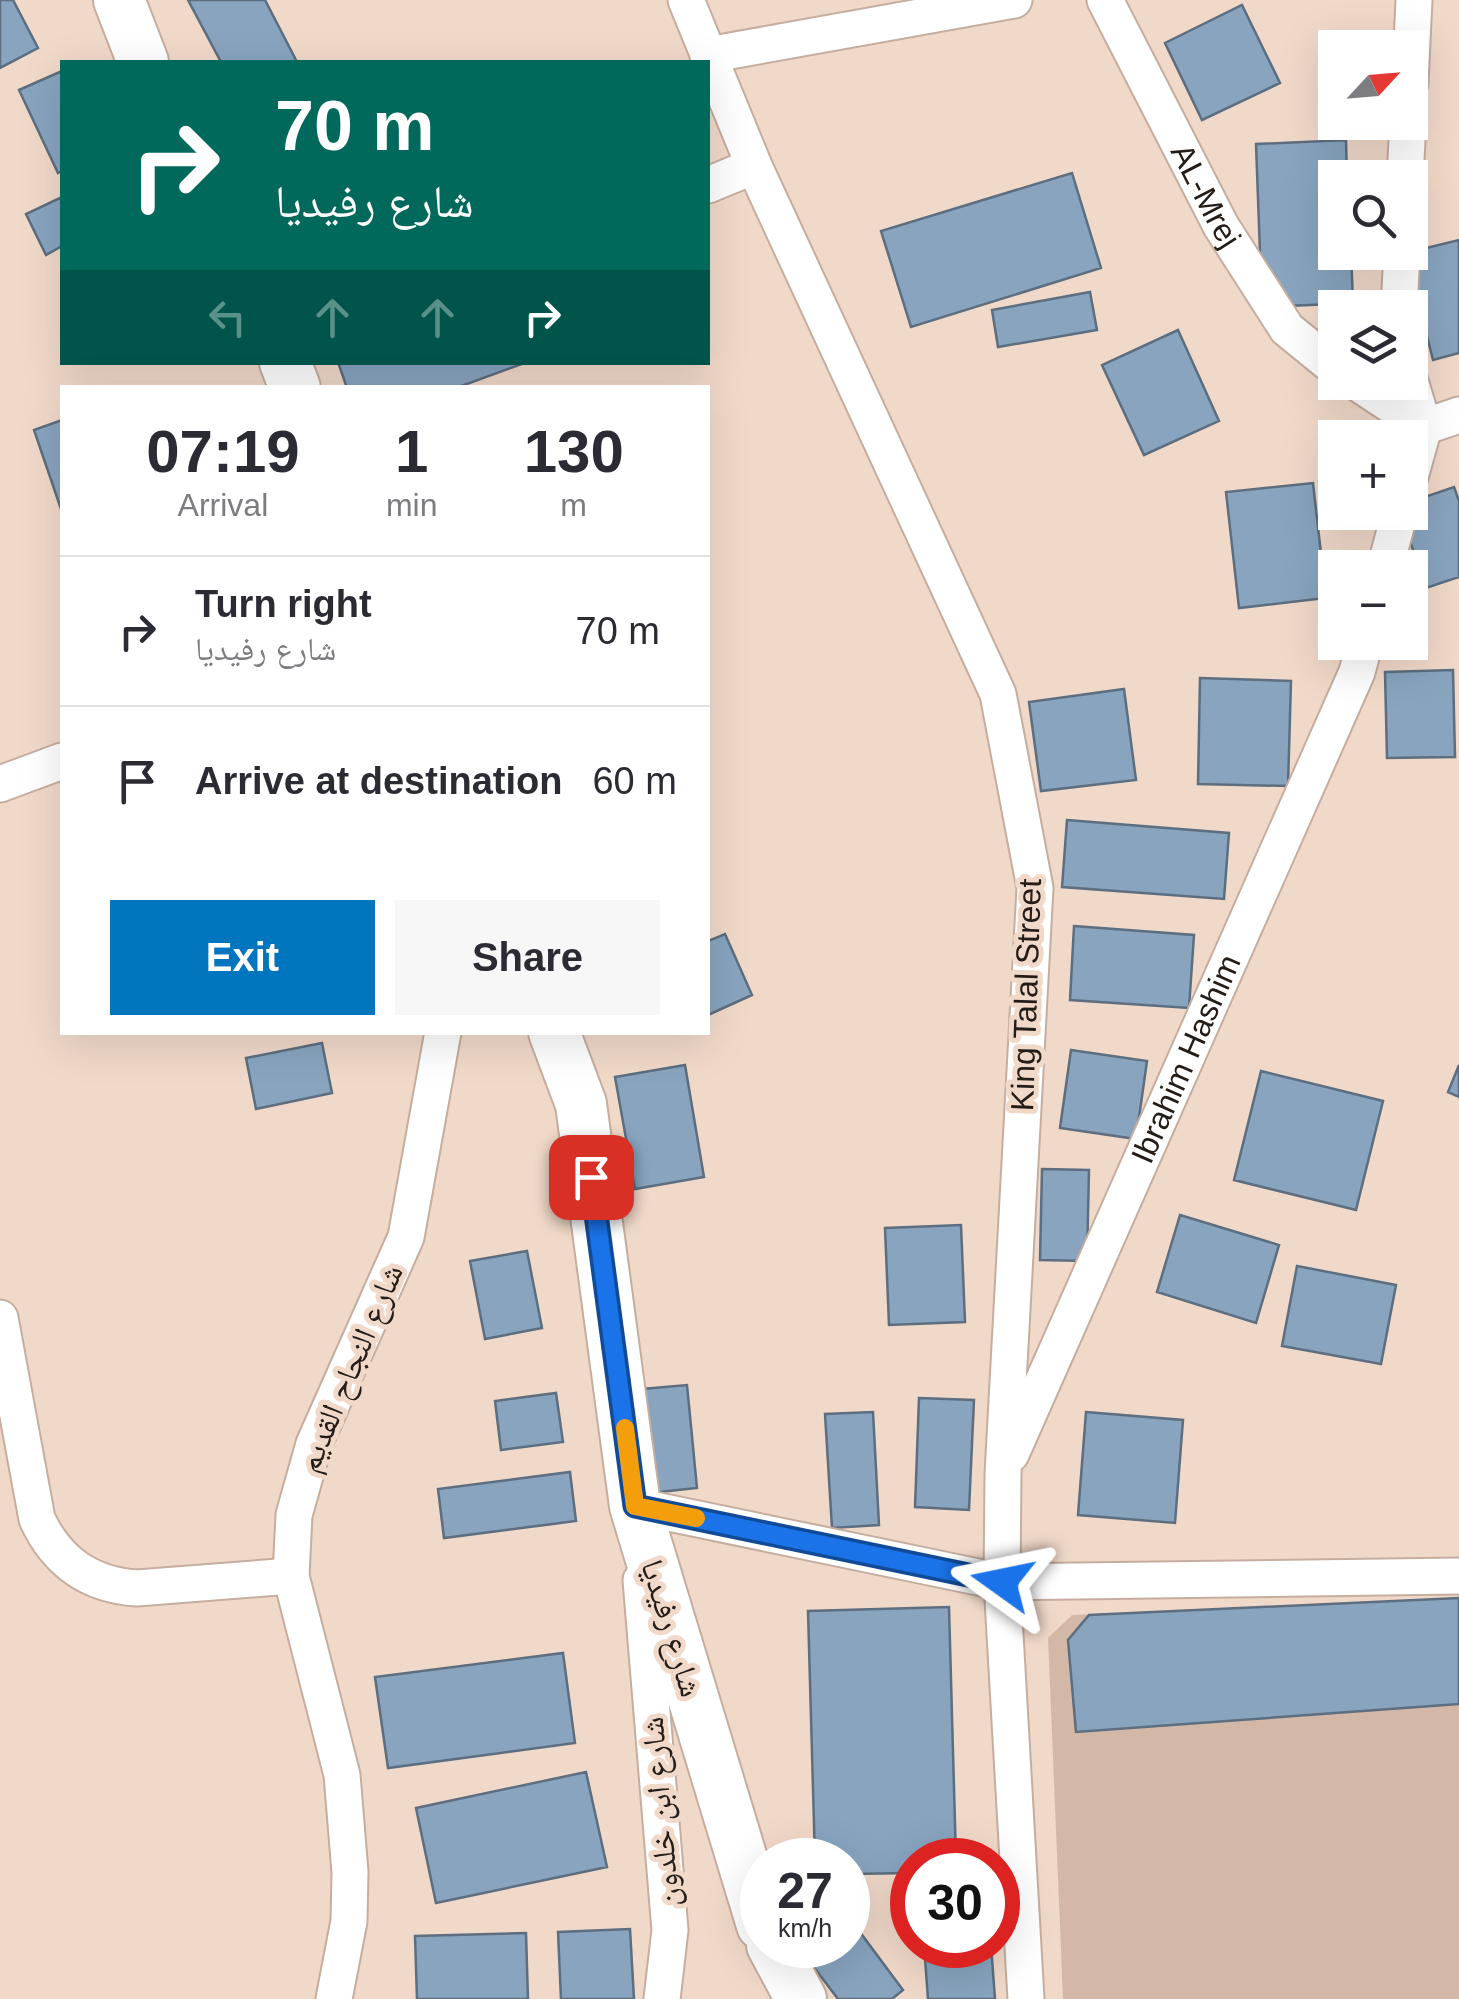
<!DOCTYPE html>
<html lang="en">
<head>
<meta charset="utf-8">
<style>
	:root { --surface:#fff; --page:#f7f7f7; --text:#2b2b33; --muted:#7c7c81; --line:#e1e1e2; --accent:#0275bf }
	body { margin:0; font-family:Arial,"Noto Naskh Arabic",sans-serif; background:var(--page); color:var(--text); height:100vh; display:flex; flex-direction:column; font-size:38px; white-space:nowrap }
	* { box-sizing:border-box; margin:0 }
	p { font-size:32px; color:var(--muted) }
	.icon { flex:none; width:55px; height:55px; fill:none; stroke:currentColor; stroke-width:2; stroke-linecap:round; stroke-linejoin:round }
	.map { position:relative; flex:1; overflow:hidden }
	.details { position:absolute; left:60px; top:385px; width:650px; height:650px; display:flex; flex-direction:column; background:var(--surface); border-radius:0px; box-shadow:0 10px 40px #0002 }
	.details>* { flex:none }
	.hud { position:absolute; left:60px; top:60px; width:650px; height:305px; border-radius:0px; box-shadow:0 10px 40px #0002; background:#00695c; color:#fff; overflow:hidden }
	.needle { width:65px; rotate:64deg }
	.buttons { position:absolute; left:1318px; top:30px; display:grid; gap:20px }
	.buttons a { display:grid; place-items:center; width:110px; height:110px; border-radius:0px; background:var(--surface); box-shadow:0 10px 40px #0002; font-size:50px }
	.speed { position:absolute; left:740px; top:1838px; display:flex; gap:20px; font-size:50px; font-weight:700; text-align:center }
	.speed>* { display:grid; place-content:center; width:130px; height:130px; border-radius:50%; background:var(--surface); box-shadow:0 10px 40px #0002; line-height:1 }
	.speed small { font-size:25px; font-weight:400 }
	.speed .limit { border:15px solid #d22; background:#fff; color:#111 }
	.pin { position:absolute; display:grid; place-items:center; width:85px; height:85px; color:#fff; margin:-42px; border-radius:20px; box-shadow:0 5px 15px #0006 }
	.me { position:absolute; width:110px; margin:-55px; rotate:282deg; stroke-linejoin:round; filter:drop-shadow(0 0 8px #0008) }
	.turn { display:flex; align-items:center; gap:35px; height:210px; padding:0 50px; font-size:45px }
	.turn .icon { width:130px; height:130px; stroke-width:2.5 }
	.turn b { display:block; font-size:70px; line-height:85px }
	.lanes { display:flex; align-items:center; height:95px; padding:0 50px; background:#0003; justify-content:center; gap:50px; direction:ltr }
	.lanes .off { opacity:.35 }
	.eta { display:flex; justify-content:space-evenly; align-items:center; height:170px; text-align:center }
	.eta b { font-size:60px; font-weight:700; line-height:70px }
	.primary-button { display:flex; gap:20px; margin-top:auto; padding:20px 50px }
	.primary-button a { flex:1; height:115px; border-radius:0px; background:var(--accent); color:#fff; font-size:40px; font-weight:700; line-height:115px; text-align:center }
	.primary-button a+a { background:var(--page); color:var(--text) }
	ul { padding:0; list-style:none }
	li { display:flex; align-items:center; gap:30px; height:150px; padding:0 50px; border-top:2px solid var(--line) }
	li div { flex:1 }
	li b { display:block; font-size:38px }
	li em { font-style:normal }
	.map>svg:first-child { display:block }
</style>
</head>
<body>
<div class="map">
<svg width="1459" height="1999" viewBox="0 0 1459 1999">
	<rect width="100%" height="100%" fill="#f1d9c9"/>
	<path fill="#d3b8a7" d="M1459 1598V1999H1063L1048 1638 1072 1615Z"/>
	<path fill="#88a4bf" stroke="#5c6e7f" stroke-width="2.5" d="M0 0H13L38 48 0 68Z
		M188 0H265L297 62H221Z
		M1242 5 1280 83 1202 120 1165 43Z
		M62 71V171L58 173 19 90Z
		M1346 140 1347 178H1335V252H1351L1353 303 1262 307 1256 144Z
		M1072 173 1101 268 911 327 881 231Z
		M62 197V246L46 255 26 214Z
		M1459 240V353L1433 360 1406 253Z
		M1090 292 1097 330 998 347 992 310Z
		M1178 330 1219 421 1144 455 1102 365Z
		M338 362H527L456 388H347Z
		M62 420V512L34 430Z
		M1313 483 1326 598 1239 608 1226 492Z
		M1454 487 1459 501V577L1426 588 1400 512 1410 502Z
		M1453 670 1455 757 1387 758 1385 672Z
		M1200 678 1291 681 1288 786 1198 784Z
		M1124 689 1136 780 1041 791 1029 702Z
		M1067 820 1229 833 1224 899 1062 887Z
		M1074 926 1194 935 1189 1008 1070 1000Z
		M725 934 752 995 708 1015V941Z
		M322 1043 332 1093 256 1109 246 1058Z
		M1071 1050 1147 1061 1136 1139 1060 1128Z
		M685 1065 704 1177 635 1189 615 1077Z
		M1459 1065V1097L1448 1092Z
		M1261 1071 1383 1101 1356 1210 1234 1180Z
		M1042 1169 1089 1170 1087 1261 1040 1260Z
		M1180 1215 1279 1245 1256 1323 1157 1292Z
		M961 1225 965 1322 889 1325 885 1228Z
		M527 1251 542 1328 485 1339 470 1261Z
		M1297 1266 1396 1285 1381 1364 1282 1346Z
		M687 1385 697 1488 641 1494 631 1390Z
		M556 1393 563 1442 501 1450 495 1401Z
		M919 1398 974 1400 969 1510 915 1507Z
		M873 1412 879 1525 832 1528 825 1414Z
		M1086 1412 1183 1420 1175 1523 1078 1515Z
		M570 1472 576 1521 444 1538 438 1489Z
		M1459 1598V1704L1076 1732 1068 1640 1089 1615Z
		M949 1607 956 1860H912V1873L848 1874V1860H815L808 1611Z
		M563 1653 575 1743 388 1768 375 1677Z
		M586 1772 607 1867 436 1903 416 1808Z
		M848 1916 903 1990 892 1999H838L797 1945H848Z
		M630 1929 634 1999H561L558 1932Z
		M526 1933 528 1999H417L415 1936Z
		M924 1945H991L995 1999H928Z"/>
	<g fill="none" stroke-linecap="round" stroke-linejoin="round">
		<defs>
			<g id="street">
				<path d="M686 0 754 166 998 694 1035 888 1003 1474 1002 1582 1026 1999"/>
				<path id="s1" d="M1105 0 1221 226 1287 329 1335 368"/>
				<path d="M708 55 1014 0"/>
				<path d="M1410 83 1414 0"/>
				<path d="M1405 178 1408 122"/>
				<path d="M708 185 754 166"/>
				<path d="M1399 308 1402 252"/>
				<path d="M1410 381 1424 427 1410 477"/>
				<path d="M1356 382 1424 427 1459 415"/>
				<path d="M1385 568 1400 512"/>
				<path d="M0 784 62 761"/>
				<path d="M0 1318 37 1519C57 1562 90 1585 137 1588L291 1576"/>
				<path id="s2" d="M1011 1454 1357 672 1365 642"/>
				<path d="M637 1523 635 1506 1002 1582 1459 1576"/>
				<path d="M641 1580 670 1930 662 1999"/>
				<path d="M334 1999 349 1921 350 1872 342 1775 291 1576 294 1515 314 1444 406 1237 443 1032"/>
			</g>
			<path id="secondary" d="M119 0 143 62
				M285 362 295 388
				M554 1032 581 1104 635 1506 762 1925
				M772 1945 801 1999"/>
		</defs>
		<use href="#street" stroke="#c5ae9f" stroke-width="39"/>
		<use href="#secondary" stroke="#c5ae9f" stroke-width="54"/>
		<use href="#street" stroke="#fff" stroke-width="35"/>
		<use href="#secondary" stroke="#fff" stroke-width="50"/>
	</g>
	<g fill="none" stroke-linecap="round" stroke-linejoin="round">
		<defs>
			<path id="route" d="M591 1177 635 1506 1002 1582"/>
		</defs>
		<use href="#route" stroke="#114b97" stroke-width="25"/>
		<use href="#route" stroke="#1a73e8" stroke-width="18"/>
		<path stroke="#f59e0b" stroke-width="18" d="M625 1428 635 1506 696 1518"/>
	</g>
	<g text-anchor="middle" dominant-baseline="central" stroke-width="10" stroke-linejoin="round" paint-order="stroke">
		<g font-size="32" fill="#241c16" stroke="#f1d9c9">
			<text stroke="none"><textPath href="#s1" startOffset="220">AL-Mrej</textPath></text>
			<text transform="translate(1026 995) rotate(-88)">King Talal Street</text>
			<text stroke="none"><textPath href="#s2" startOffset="432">Ibrahim Hashim</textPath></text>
			<text transform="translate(350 1368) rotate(-67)">شارع النجاح القديم</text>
			<text transform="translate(672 1628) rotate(73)">شارع رفيديا</text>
			<text transform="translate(660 1812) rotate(-95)">شارع ابن خلدون</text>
		</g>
	</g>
</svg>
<div class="buttons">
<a><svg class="needle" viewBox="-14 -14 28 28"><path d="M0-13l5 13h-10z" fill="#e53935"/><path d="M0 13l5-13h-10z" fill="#7c7c81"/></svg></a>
<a><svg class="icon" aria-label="search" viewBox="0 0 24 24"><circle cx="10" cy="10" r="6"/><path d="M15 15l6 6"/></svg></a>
<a><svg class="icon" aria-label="layers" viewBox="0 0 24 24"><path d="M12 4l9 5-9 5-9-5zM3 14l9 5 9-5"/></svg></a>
<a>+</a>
<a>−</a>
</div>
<div class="speed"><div>27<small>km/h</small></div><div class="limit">30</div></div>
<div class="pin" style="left:591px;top:1177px;background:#d93025"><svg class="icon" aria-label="arrive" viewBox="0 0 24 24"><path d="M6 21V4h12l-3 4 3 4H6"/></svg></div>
<svg class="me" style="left:1002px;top:1582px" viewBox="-20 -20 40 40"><path d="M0-17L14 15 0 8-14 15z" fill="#1a73e8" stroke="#fff" stroke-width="4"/></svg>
<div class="hud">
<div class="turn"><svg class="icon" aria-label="right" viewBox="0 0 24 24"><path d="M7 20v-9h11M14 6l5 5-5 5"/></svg><div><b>70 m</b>شارع رفيديا</div></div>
<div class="lanes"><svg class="icon off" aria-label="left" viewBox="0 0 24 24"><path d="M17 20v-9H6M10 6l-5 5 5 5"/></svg><svg class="icon off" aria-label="ahead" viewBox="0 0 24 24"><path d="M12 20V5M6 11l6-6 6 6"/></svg><svg class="icon off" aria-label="ahead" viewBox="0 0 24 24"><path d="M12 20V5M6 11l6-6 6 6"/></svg><svg class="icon" aria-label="right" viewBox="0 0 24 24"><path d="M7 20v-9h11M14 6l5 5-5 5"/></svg></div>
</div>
<section class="details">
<div class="eta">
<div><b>07:19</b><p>Arrival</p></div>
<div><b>1</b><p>min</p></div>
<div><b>130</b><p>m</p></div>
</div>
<ul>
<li><svg class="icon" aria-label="right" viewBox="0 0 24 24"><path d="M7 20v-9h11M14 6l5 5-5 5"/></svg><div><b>Turn right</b><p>شارع رفيديا</p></div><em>70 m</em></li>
<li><svg class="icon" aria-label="arrive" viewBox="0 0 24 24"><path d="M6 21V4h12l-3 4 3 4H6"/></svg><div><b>Arrive at destination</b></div><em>60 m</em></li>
</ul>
<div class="primary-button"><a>Exit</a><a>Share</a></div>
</section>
</div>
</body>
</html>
